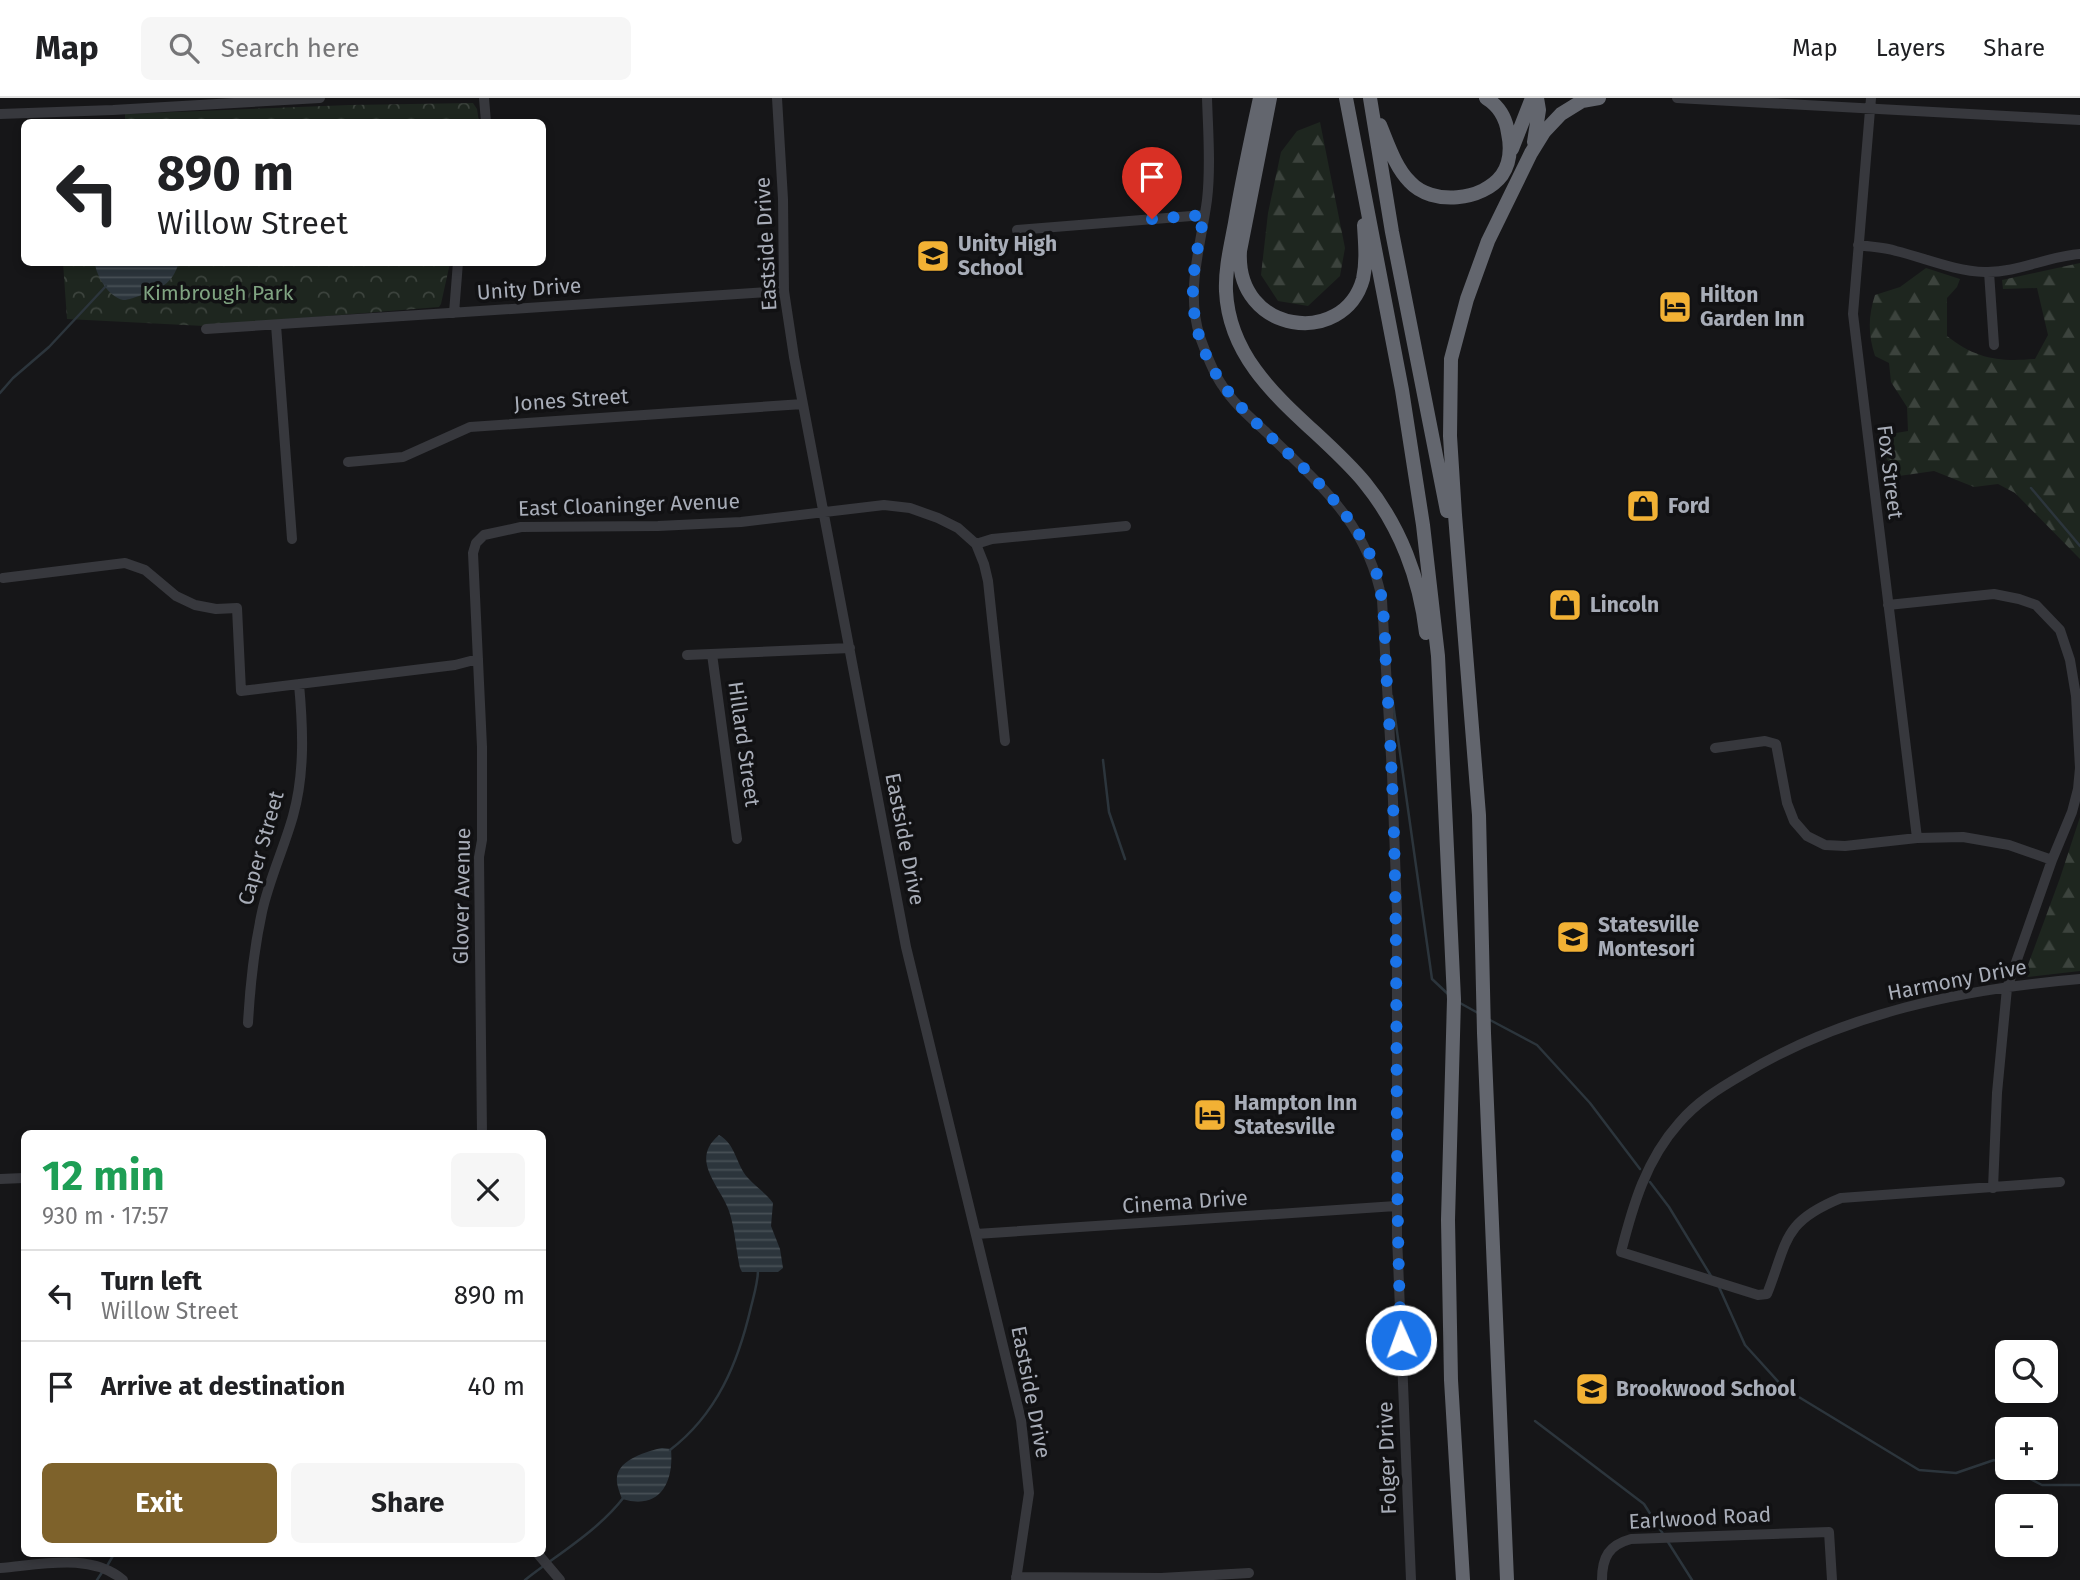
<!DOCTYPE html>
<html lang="en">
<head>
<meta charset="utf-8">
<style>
	:root { --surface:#fff; --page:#f6f6f6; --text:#202124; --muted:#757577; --line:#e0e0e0; --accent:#7e622b }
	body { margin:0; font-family:"Fira Sans",sans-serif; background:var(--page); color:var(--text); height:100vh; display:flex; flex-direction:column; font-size:26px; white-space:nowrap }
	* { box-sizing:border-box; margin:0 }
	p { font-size:23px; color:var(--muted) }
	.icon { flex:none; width:38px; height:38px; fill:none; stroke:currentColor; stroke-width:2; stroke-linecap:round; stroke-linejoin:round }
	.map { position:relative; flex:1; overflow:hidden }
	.sheet { position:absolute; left:21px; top:1032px; width:525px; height:427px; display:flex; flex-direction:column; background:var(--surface); border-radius:10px; box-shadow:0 4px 10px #0003 }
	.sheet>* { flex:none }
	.top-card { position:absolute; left:21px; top:21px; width:525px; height:147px; border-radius:10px; box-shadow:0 4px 10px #0003; background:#fff; color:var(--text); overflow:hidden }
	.fabs { position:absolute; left:1995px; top:1242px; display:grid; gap:14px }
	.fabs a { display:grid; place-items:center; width:63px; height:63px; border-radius:10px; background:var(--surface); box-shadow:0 4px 10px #0003; font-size:35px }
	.pin { position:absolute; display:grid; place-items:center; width:60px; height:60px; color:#fff; margin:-72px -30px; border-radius:50% 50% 50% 0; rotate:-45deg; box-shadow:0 0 7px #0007 }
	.pin .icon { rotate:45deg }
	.me { position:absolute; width:77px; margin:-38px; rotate:358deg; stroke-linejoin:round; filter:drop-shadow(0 0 5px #0008) }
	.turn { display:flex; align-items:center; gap:24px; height:147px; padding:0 21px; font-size:32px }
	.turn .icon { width:91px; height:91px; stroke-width:2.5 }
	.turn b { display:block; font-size:49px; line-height:60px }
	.round { display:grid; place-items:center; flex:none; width:74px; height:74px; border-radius:10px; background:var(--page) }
	.headline { display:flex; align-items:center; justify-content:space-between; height:119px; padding:0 21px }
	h1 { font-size:42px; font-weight:700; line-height:52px; color:#1e9e55 }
	.action { display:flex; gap:14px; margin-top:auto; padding:14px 21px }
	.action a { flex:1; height:80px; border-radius:10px; background:var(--accent); color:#fff; font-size:28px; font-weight:700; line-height:80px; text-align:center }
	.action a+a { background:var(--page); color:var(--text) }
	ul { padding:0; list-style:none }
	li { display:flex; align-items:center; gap:21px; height:91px; padding:0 21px; border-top:2px solid var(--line) }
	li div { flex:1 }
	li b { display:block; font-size:26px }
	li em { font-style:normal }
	header { display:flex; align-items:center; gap:42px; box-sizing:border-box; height:98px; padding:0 35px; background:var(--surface); border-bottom:2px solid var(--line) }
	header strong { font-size:33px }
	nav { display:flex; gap:38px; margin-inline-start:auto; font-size:24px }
	.search { width:490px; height:63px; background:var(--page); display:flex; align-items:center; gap:18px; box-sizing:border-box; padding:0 24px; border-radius:10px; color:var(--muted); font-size:26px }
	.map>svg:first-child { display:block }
</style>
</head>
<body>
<header>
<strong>Map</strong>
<div class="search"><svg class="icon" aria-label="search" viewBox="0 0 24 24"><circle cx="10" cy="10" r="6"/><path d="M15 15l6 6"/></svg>Search here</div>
<nav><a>Map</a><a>Layers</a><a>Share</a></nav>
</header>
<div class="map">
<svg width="2080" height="1482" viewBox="0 0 2080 1482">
	<defs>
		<pattern id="forest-firs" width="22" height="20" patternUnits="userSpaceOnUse" patternTransform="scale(1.75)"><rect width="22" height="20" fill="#1e261f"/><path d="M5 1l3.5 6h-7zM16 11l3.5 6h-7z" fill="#3c433d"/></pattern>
		<pattern id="park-crowns" width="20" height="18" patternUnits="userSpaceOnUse" patternTransform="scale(1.75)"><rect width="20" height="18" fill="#1e261f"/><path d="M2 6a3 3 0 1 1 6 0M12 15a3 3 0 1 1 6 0" fill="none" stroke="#3c433d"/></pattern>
		<pattern id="water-rules" width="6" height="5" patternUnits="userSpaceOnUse" patternTransform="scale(1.75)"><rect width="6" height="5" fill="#2c353c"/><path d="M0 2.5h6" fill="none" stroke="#485056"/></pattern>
	</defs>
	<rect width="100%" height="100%" fill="#161618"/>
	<path fill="url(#forest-firs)" d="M1320 24 1345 150 1340 178 1308 208 1278 203 1261 177 1268 115 1281 54 1297 33Z
		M2080 165V461L2015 395 1998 386 1974 389 1934 373 1899 378 1886 360 1890 336 1908 333 1907 309 1891 284 1889 265 1875 258C1868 237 1868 218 1875 197L1900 189 1926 170 1960 181 1957 189 1947 200V238C1976 261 1999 264 2035 261L2048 237 2037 190 2003 191 2002 182Z
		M2080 719V873L2028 879 2025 875 2060 780Z"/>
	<path fill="url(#park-crowns)" d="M473 5 477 11 479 24H125V16L349 7Z
		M63 165H450L441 206 439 209 204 228 67 221Z"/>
	<path fill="url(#water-rules)" d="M95 165V164L179 165C176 173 172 182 164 187 158 191 129 203 123 202 109 199 96 178 95 165Z
		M719 1037C736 1046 736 1067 748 1080 756 1089 766 1095 773 1105L771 1128 780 1151 783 1170 778 1174H742L740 1170C736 1152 735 1133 730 1116 722 1089 688 1063 719 1037Z
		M662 1350 671 1351C674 1385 660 1412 622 1401 620 1395 616 1387 617 1379 619 1361 648 1353 662 1350Z"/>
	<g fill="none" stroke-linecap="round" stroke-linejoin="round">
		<path stroke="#2c353c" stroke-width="2.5" d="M0 295 13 280 49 249 106 188
			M2031 390 2080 448
			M1392 598 1432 881 1449 897
			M1103 662 1109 714 1125 761
			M1460 905 1478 915
			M1490 922 1537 947 1590 1005 1640 1071
			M1650 1084 1669 1109 1711 1178
			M1719 1189 1745 1247 1784 1290 1919 1372 1956 1375 1994 1362 2007 1369
			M1535 1323 1644 1406 1663 1436
			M670 1352C717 1316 738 1265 751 1209 754 1197 758 1184 758 1172
			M2009 1370 2042 1387H2080
			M1668 1444 1692 1482
			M107 1468 114 1456
			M97 1482 103 1473
			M525 1482C558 1456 598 1433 624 1399"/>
		<path stroke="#37383d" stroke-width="10" d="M484 0 486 24
			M777 0 783 101 784 193 794 259 906 849 1021 1322 1029 1395 1016 1482
			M1207 0C1208 33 1211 68 1207 102 1201 148 1185 192 1200 239 1206 255 1212 273 1222 287 1233 305 1251 320 1266 334 1319 386 1367 424 1382 502L1392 676 1397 813V1138L1411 1482
			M1677 0 2080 22
			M1871 0 1853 216 1917 740
			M0 16 113 12 320 0
			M1017 132 1204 117
			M1858 147C1871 149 1884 149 1896 153 1925 160 1954 173 1985 174 2017 175 2048 158 2080 156
			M1989 174 1994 247
			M454 215 458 164
			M276 227 292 441
			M206 231 784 193
			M348 364 403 359 470 329 803 306
			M976 446 984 466 988 483 1005 643
			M3 480 125 465 145 472 176 498 195 507 216 511 237 510 241 593 455 567 478 561
			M1888 507 1994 496 2019 501 2036 507 2060 532 2070 562 2076 598 2080 670 2078 691 2072 714 2052 762 2007 890 1997 995 1993 1090
			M712 556 737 741
			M687 557 850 550
			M1715 650 1765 643 1776 646 1787 705 1794 723 1807 738 1825 747 1845 748 1917 740 1963 739 2009 747 2052 762
			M248 925C250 888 254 851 262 814 269 782 284 750 293 718 305 675 303 630 299 586
			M482 1036 479 759 482 742V649L473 455 476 445 484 437 521 429 658 428 741 424 884 407 910 410 938 420 958 430 976 446 992 441 1126 428
			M0 1081 24 1080
			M2060 1084 1841 1100C1782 1124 1788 1143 1767 1196L1758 1197 1621 1154C1633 1107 1646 1062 1679 1025 1697 1004 1718 991 1742 977 1844 915 1962 891 2080 881
			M976 1136 1396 1108
			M538 1456 560 1482
			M0 1470C39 1467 91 1454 123 1482
			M1016 1479 1161 1480 1249 1475
			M1602 1482C1602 1459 1609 1447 1631 1441L1829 1434 1832 1482"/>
		<path stroke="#63666e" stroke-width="14" d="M1260 0C1251 41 1242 83 1235 125 1231 147 1225 170 1226 193 1230 281 1315 324 1365 385 1400 428 1420 481 1426 535
			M1270 0 1240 153C1235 236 1344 250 1363 181 1367 163 1365 145 1364 127
			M1346 0 1402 292 1423 427 1438 558 1454 901 1448 1122 1451 1282 1463 1482
			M1370 0 1392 134 1447 413
			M1380 27C1388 46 1395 69 1410 84 1432 108 1483 103 1502 77 1510 65 1511 49 1508 35 1506 20 1499 8 1486 0
			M1534 44 1539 12 1537 0
			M1512 51 1532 0
			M1507 1482 1484 935 1479 717 1455 417 1450 338 1451 261 1467 201 1488 143 1531 55 1544 34 1561 16 1582 3 1599 0"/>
	</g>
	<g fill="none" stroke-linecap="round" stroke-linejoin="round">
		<path stroke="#1a73e8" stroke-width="12" stroke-dasharray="0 21.6" d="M1152 121 1204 117C1199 144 1192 172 1193 200 1197 296 1277 335 1332 400 1351 423 1370 448 1377 477 1385 508 1385 541 1386 572 1389 616 1391 660 1393 704 1399 883 1394 1062 1401 1242"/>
	</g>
	<defs>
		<symbol id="school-square" viewBox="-11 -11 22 22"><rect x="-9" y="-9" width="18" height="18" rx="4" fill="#f2b134" stroke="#111113"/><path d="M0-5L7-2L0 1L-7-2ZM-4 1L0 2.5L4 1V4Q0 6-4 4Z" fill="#111"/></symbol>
		<symbol id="hotel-square" viewBox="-11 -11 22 22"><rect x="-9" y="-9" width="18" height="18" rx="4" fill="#f2b134" stroke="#111113"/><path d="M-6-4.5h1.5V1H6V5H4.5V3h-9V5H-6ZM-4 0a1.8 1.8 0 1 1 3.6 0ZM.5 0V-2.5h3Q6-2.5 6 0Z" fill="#111"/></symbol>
		<symbol id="shop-square" viewBox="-11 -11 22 22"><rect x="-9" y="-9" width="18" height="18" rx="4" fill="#f2b134" stroke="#111113"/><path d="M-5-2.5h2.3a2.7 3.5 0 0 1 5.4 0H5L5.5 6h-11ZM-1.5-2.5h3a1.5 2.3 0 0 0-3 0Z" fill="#111"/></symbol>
	</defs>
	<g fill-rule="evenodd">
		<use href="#school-square" x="914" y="139" width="38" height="38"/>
		<use href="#hotel-square" x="1656" y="190" width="38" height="38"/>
		<use href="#shop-square" x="1624" y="389" width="38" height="38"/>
		<use href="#shop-square" x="1546" y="488" width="38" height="38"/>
		<use href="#school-square" x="1554" y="820" width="38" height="38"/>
		<use href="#hotel-square" x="1191" y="998" width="38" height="38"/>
		<use href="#school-square" x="1573" y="1272" width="38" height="38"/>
	</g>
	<g text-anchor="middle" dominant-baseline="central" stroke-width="7" stroke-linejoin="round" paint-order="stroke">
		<g font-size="21" fill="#a8adb8" stroke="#111113">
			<text transform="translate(766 146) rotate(-93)">Eastside Drive</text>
			<text transform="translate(529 191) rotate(-4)">Unity Drive</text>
			<text transform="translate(571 302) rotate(-4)">Jones Street</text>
			<text transform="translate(1890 374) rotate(83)">Fox Street</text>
			<text transform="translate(629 407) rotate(-2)">East Cloaninger Avenue</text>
			<text transform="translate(744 646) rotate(82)">Hillard Street</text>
			<text transform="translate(905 741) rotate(79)">Eastside Drive</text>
			<text transform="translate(261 750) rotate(-74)">Caper Street</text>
			<text transform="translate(462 798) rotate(-89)">Glover Avenue</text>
			<text transform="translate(1957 882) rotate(-11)">Harmony Drive</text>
			<text transform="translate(1185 1104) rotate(-4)">Cinema Drive</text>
			<text transform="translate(1031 1294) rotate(79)">Eastside Drive</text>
			<text transform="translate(1387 1360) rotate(-92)">Folger Drive</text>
			<text transform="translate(1700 1420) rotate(-3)">Earlwood Road</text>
		</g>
		<g font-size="21" font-weight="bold" fill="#a8adb8" stroke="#111113" text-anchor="start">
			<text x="958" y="146">Unity High<tspan x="958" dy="24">School</tspan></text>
			<text x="1700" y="197">Hilton<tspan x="1700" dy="24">Garden Inn</tspan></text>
			<text x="1668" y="408">Ford</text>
			<text x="1590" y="507">Lincoln</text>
			<text x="1598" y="827">Statesville<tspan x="1598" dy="24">Montesori</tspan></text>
			<text x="1234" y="1005">Hampton Inn<tspan x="1234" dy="24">Statesville</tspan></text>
			<text x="1616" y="1291">Brookwood School</text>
		</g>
		<g font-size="21" fill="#7fa381" stroke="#111113">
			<text x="218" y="195">Kimbrough Park</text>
		</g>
	</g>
</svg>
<div class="fabs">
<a><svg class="icon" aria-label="search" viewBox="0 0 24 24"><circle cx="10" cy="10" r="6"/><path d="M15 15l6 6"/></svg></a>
<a>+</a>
<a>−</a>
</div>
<div class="pin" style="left:1152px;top:121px;background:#d93025"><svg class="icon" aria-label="arrive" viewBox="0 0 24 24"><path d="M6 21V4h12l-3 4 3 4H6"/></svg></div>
<svg class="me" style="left:1401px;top:1242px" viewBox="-20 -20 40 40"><circle r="17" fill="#1a73e8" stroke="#fff" stroke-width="3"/><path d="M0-11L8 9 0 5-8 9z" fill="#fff"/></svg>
<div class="top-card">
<div class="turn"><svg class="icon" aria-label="left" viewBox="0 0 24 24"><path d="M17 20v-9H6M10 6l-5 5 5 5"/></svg><div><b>890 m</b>Willow Street</div></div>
</div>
<section class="sheet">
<div class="headline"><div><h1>12 min</h1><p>930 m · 17:57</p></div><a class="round"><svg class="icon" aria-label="close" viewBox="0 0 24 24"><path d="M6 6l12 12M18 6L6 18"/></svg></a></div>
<ul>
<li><svg class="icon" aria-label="left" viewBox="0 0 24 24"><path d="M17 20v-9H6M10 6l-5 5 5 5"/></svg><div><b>Turn left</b><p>Willow Street</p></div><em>890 m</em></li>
<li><svg class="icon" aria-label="arrive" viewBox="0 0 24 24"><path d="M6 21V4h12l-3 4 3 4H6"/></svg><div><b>Arrive at destination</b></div><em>40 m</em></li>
</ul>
<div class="action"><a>Exit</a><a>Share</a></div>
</section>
</div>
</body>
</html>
